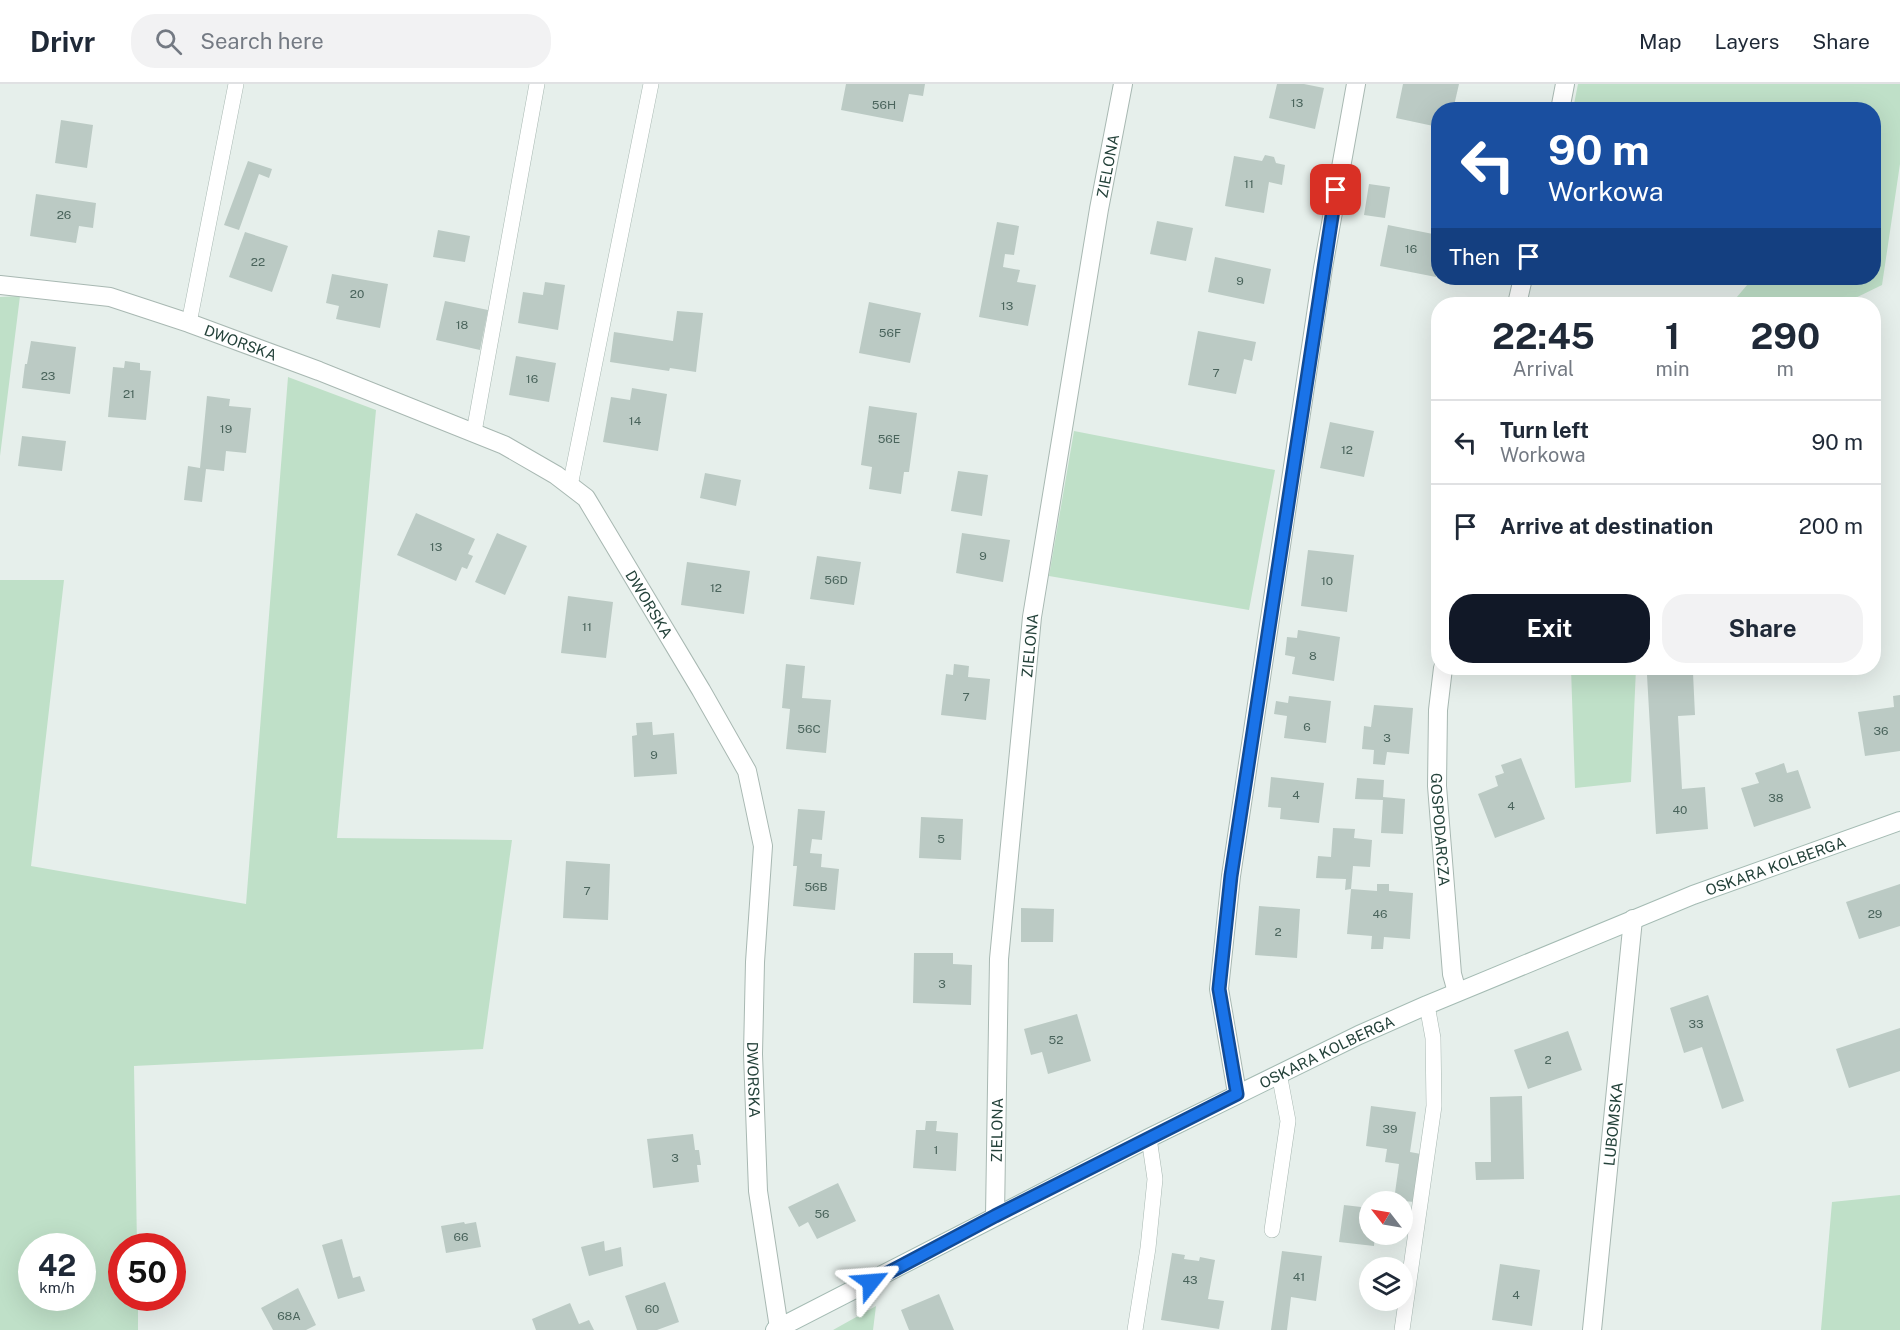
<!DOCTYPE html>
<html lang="en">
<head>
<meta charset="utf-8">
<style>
	:root { --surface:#fff; --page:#f2f2f3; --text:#1f2937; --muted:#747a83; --line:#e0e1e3; --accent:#111827 }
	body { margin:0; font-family:"Public Sans",sans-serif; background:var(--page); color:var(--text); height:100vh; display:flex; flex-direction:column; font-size:22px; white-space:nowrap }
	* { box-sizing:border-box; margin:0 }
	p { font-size:20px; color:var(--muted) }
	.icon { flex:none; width:33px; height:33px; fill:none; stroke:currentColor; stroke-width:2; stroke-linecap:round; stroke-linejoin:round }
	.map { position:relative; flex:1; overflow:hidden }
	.details { position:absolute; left:1431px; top:213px; width:450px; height:378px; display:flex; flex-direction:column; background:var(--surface); border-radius:24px; box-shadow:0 6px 24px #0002 }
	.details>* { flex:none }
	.banner { position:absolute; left:1431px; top:18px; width:450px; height:183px; border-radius:24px; box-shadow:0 6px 24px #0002; background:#1a4fa0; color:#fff; overflow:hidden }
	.needle { width:39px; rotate:301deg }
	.controls { position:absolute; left:1359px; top:1107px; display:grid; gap:12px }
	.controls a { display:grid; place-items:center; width:54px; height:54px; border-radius:50%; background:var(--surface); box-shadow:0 6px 24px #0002; font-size:30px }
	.speed { position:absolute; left:18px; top:1149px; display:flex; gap:12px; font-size:30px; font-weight:700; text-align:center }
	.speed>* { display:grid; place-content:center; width:78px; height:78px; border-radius:50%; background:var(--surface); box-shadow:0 6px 24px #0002; line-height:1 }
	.speed small { font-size:15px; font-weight:400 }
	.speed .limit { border:9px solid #d22; background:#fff; color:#111 }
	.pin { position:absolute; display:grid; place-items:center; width:51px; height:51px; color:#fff; margin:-26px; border-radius:12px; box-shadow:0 3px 9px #0006 }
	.me { position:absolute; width:66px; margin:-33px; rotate:62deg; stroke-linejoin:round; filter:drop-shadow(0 0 4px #0008) }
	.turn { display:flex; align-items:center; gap:21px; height:126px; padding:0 18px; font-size:27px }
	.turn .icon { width:78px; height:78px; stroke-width:2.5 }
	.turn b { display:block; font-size:42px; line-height:51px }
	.then { display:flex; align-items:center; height:57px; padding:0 18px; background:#0003; gap:12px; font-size:22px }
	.eta { display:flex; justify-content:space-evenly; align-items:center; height:102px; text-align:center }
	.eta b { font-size:36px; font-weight:700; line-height:42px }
	.action { display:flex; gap:12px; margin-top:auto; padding:12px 18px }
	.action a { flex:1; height:69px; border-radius:24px; background:var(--accent); color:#fff; font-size:24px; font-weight:700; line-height:69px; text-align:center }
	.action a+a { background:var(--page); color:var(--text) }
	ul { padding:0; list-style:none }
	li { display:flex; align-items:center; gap:18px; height:84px; padding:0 18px; border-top:2px solid var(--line) }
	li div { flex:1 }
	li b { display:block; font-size:22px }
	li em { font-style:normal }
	header { display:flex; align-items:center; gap:36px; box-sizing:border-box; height:84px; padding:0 30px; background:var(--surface); border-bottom:2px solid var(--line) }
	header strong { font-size:28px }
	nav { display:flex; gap:33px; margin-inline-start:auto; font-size:21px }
	.search { width:420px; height:54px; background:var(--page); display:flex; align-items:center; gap:15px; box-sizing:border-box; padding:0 21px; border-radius:24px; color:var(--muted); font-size:22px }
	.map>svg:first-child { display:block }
</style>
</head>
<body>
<header>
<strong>Drivr</strong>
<div class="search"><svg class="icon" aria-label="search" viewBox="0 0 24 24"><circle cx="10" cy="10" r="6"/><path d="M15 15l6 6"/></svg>Search here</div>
<nav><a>Map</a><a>Layers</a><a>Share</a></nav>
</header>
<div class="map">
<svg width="1900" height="1246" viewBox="0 0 1900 1246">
	<rect width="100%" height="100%" fill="#e6efeb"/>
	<path fill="#bfe0c8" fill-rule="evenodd" d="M1578 0H1900V80L1882 201 1843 220H1731L1753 194H1874V26L1573 25Z
		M20 212 0 372V213Z
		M288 293 376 326 337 754 512 756 483 965 134 982 137 1162H122V1214H138V1246H0V496H64L31 782 246 820ZM32 1162H82V1214H32Z
		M1074 347 1275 386 1249 526 1049 492Z
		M1571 584H1636L1631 698 1575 704Z
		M1900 1111V1246H1821L1832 1118Z
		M876 1222 873 1246H833Z"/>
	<path fill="#bbcac4" d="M846 0H925L923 12 909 10 903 38 841 26Z
		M1277 0H1304L1324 4 1315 45 1269 34Z
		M1403 0H1459L1453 26H1438V43L1396 34Z
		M61 36 93 41 87 84 55 79Z
		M1265 71 1274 73 1276 79 1285 81 1282 101 1269 98 1264 129 1225 122 1234 72 1262 77Z
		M248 77 272 85 269 94 259 90 239 146 224 141Z
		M1369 100 1390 103 1385 134 1364 131Z
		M36 110 96 119 93 144 79 142 76 159 30 152Z
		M1157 137 1193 144 1186 177 1150 170Z
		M997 138 1019 142 1014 171 1005 170 1003 183 1020 186 1017 198 1036 201 1028 242 979 233Z
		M1388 141 1438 151V178L1436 193 1380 182Z
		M438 146 470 152 465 178 433 173Z
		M245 148 288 162 272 208 229 193Z
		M1215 173 1271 185 1264 220 1208 208Z
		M332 190 388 200 380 244 336 235 339 222 326 219Z
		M545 198 565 201 558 246 518 239 523 208 543 211Z
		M445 217 488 226 480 266 436 256Z
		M869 218 921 229 910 279 859 269Z
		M677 227 703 229 696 288 670 284 669 287 610 278 614 248 673 257Z
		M1198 247 1256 258 1252 277 1244 275 1236 310 1188 301Z
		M31 257 76 263 70 310 22 304 25 280H27Z
		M516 272 556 279 549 318 509 311Z
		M125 277 140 279V286L151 287 146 336 108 333 113 283 124 284Z
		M632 304 667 310 658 367 603 358 611 313 630 316Z
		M207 312 230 315 229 322 251 324 246 369 226 367 224 387 206 385 202 418 184 416 188 382 200 384Z
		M869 322 917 329 909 388H904L901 410 869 405 872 383 861 381Z
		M1330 338 1374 347 1364 393 1320 384Z
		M22 352 66 357 62 387 18 382Z
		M958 387 988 391 982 432 951 427Z
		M705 389 741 396 736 422 700 414Z
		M416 429 475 455 468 470 473 472 467 485 462 483 456 497 397 471Z
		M497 449 527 462 505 511 475 498Z
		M962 449 1010 456 1003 498 956 489Z
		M1308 466 1354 471 1347 528 1301 522Z
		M817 472 861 478 854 521 810 515Z
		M687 478 750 487 744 530 681 521Z
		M568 512 613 518 606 574 561 569Z
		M1298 546 1340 553 1334 597 1292 590 1295 573 1285 571 1287 553 1297 554Z
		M786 580 805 582 802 614 831 616 826 669 786 665 790 625 782 624Z
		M954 580 969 582 968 593 990 595 986 636 941 631 946 590 953 591Z
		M1693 589 1695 631 1678 632 1682 705 1705 703 1708 745 1656 750 1647 591Z
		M1900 611V667L1865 672 1858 628 1894 623 1893 612Z
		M1289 612 1331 617 1326 659 1284 654 1287 632 1274 630 1276 617 1288 619Z
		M1374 621 1413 624 1409 670 1387 668 1385 681 1373 680 1374 666 1362 665 1364 642 1371 643Z
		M652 638 653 651 674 649 677 690 634 693 632 652 637 651 636 639Z
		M1521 674 1545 735 1495 754 1478 710 1498 702 1495 692 1504 689 1501 681Z
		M1784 679 1787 689 1798 686 1811 724 1754 743 1741 704 1759 699 1755 689Z
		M1271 693 1324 699 1319 739 1280 735 1281 724 1268 723Z
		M1357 694 1384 696 1383 713 1405 715 1403 750 1381 749 1383 716 1355 715Z
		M798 725 825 727 822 756 812 755 810 769 822 770 821 783 839 785 835 826 793 822 797 782H793Z
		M921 733 963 735 961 776 919 774Z
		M1333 744 1355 745 1354 754 1372 756 1370 783 1353 782 1351 805 1377 807V800H1389V807L1413 809 1410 855 1384 853 1383 865H1371L1372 852 1347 850 1351 805 1345 806 1346 795 1316 794 1318 772 1331 773Z
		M566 777 610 780 608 836 563 834Z
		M1900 800V842L1859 855 1846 818Z
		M1259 822 1300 825 1297 874 1255 871Z
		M1021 824 1054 825 1053 858H1021Z
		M914 869H953V880L972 881 971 921 913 919Z
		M1708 911 1744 1017 1722 1025 1702 963 1684 969 1670 924Z
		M1077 930 1091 977 1048 990 1042 968 1031 971 1024 945Z
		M1900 944V987L1849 1004 1836 965Z
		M1568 947 1582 986 1528 1005 1514 966Z
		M1522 1012 1524 1095 1476 1096 1475 1078H1491L1490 1013Z
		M1371 1022 1416 1028 1410 1068 1421 1070 1414 1118 1394 1116 1399 1080 1385 1078 1387 1065 1366 1062Z
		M926 1037H937L936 1047 958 1049 956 1087 913 1084 916 1046H925Z
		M693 1050 695 1066H699L701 1081H697L699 1098 653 1104 647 1055Z
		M838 1099 856 1137 817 1155 808 1138 799 1143 788 1123Z
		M1344 1121 1370 1124V1150H1375L1374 1162 1339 1158Z
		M464 1138 465 1140 476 1138 481 1163 446 1169 441 1142Z
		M342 1155 353 1194 360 1192 365 1207 338 1215 322 1161Z
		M604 1157 605 1167 621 1163 623 1182 589 1192 581 1163Z
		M1282 1167 1322 1172 1316 1217 1291 1213 1287 1246H1271Z
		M1172 1169 1185 1171 1184 1175 1199 1177 1200 1173 1215 1176 1208 1215 1224 1217 1219 1245 1161 1236Z
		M1500 1180 1540 1186 1532 1242 1492 1236Z
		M665 1198 679 1238 657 1246H637L625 1212Z
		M298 1204 316 1241 306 1246H273L261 1224Z
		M939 1210 954 1246H909L901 1226Z
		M570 1219 579 1240 589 1236 594 1246H536L532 1235Z"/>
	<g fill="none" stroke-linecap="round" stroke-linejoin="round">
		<defs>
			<path id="service" d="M189 239 236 0
				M474 348 537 0
				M570 402 651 0
				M1272 1146 1288 1037 1279 989
				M1135 1246 1148 1164 1155 1095 1149 1054
				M1402 1246 1434 1022 1433 954 1427 921"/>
			<g id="minor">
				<path d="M1560 26 1565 0"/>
				<path id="s1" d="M0 201 110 213 189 239 319 287 504 361 556 391 586 414 701 606 747 687 763 762 755 878 753 970 758 1107 779 1244"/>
				<path d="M1517 220 1523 194"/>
				<path id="s2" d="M1443 584 1438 626 1437 702 1452 890 1457 908"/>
				<path d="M1237 1009 1219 905 1231 792 1323 184 1356 0"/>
				<path id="s3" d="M995 1132 999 875 1032 533 1099 125 1123 0"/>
				<path id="s4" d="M1592 1246 1633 835"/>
			</g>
			<g id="secondary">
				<path id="s5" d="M775 1246 1149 1054 1359 951 1427 921 1693 811 1900 737"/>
			</g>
		</defs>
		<use href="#service" stroke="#a8b8b2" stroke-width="16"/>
		<use href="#minor" stroke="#a8b8b2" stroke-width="20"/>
		<use href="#secondary" stroke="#a4bbb3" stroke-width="20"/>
		<use href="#service" stroke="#fff" stroke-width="15"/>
		<use href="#minor" stroke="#fff" stroke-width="18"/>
		<use href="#secondary" stroke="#fff" stroke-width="18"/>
	</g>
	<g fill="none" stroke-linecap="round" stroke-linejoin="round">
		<defs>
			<path id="route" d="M871 1198 995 1132 1237 1010 1219 905 1231 792 1336 106"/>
		</defs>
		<use href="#route" stroke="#114b97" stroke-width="15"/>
		<use href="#route" stroke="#1a73e8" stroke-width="10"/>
	</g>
	<g text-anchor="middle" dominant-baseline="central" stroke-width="6" stroke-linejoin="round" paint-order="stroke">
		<g font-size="12" fill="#4a645c">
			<text x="1297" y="19">13</text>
			<text x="884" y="21">56H</text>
			<text x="1249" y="100">11</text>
			<text x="64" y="131">26</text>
			<text x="1411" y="165">16</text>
			<text x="258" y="178">22</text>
			<text x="1240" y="197">9</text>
			<text x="357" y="210">20</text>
			<text x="1007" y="222">13</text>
			<text x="462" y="241">18</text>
			<text x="890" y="249">56F</text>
			<text x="1216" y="289">7</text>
			<text x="48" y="292">23</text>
			<text x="532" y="295">16</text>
			<text x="129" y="310">21</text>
			<text x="635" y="337">14</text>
			<text x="226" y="345">19</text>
			<text x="889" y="355">56E</text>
			<text x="1347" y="366">12</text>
			<text x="436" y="463">13</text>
			<text x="983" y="472">9</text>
			<text x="836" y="496">56D</text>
			<text x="1327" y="497">10</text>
			<text x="716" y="504">12</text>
			<text x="587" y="543">11</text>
			<text x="1313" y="572">8</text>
			<text x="966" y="613">7</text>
			<text x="1307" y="643">6</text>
			<text x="809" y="645">56C</text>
			<text x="1881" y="647">36</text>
			<text x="1387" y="654">3</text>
			<text x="654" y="671">9</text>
			<text x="1296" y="711">4</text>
			<text x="1776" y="714">38</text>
			<text x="1511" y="722">4</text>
			<text x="1680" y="726">40</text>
			<text x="941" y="755">5</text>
			<text x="816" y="803">56B</text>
			<text x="587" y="807">7</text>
			<text x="1380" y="830">46</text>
			<text x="1875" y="830">29</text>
			<text x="1278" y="848">2</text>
			<text x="942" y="900">3</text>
			<text x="1696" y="940">33</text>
			<text x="1056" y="956">52</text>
			<text x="1548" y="976">2</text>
			<text x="1390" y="1045">39</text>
			<text x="936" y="1066">1</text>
			<text x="675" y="1074">3</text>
			<text x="822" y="1130">56</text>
			<text x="461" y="1153">66</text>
			<text x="1299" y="1193">41</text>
			<text x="1190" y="1196">43</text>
			<text x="1516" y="1211">4</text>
			<text x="652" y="1225">60</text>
			<text x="289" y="1232">68A</text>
		</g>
		<g font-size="15" fill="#24423a" stroke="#f7fbf9">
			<text stroke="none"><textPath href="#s3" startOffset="1058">ZIELONA</textPath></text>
			<text stroke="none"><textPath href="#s1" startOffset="249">DWORSKA</textPath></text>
			<text stroke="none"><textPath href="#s1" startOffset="753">DWORSKA</textPath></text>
			<text stroke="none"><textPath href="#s3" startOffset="572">ZIELONA</textPath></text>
			<text stroke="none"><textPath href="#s2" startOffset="162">GOSPODARCZA</textPath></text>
			<text stroke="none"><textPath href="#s5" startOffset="1104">OSKARA KOLBERGA</textPath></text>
			<text stroke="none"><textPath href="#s5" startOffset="618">OSKARA KOLBERGA</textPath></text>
			<text stroke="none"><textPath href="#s1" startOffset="1257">DWORSKA</textPath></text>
			<text stroke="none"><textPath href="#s4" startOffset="207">LUBOMSKA</textPath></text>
			<text stroke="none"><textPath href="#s3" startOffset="86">ZIELONA</textPath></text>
		</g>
	</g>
</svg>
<div class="controls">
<a><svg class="needle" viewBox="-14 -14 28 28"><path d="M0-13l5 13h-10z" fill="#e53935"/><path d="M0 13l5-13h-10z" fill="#747a83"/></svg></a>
<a><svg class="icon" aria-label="layers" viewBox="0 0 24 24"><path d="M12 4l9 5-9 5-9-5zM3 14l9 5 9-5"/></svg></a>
</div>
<div class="speed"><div>42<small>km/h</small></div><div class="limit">50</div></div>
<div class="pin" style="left:1336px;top:106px;background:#d93025"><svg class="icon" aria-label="arrive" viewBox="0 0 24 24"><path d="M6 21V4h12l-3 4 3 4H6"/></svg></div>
<svg class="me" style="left:871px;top:1198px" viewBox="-20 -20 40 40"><path d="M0-17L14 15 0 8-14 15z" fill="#1a73e8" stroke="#fff" stroke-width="4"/></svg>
<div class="banner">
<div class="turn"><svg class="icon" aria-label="left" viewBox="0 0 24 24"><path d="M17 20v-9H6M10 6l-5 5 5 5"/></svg><div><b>90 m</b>Workowa</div></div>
<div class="then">Then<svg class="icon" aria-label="arrive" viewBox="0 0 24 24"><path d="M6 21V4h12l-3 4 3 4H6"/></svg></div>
</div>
<section class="details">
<div class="eta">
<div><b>22:45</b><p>Arrival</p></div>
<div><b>1</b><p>min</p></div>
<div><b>290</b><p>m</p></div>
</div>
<ul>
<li><svg class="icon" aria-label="left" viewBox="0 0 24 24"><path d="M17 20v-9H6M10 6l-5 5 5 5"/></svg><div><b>Turn left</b><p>Workowa</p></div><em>90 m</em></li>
<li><svg class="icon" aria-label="arrive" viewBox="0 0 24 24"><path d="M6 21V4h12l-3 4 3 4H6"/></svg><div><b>Arrive at destination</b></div><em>200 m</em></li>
</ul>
<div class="action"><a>Exit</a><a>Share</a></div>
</section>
</div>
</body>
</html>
